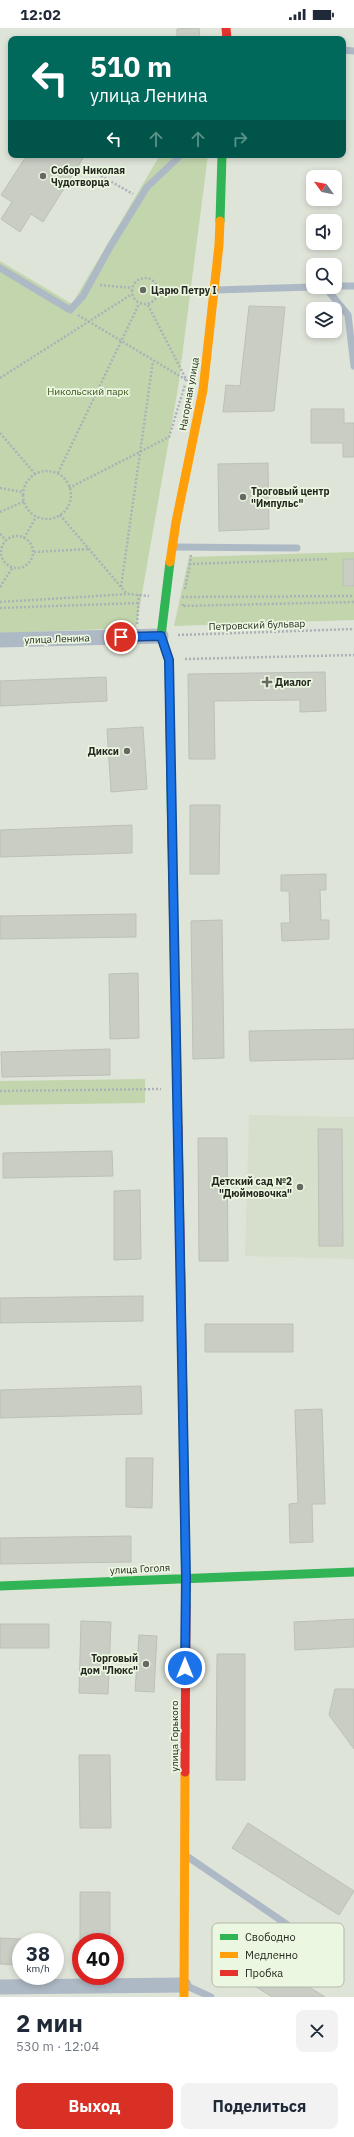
<!DOCTYPE html>
<html lang="ru">
<head>
<meta charset="utf-8">
<style>
	:root { --surface:#fff; --page:#f2f2f3; --text:#1f2937; --muted:#747a83; --accent:#d93025 }
	body { margin:0; font-family:"IBM Plex Sans",sans-serif; background:var(--page); color:var(--text); height:100vh; display:flex; flex-direction:column; font-size:15px; white-space:nowrap }
	* { box-sizing:border-box; margin:0 }
	p { font-size:13px; color:var(--muted) }
	.icon { flex:none; width:22px; height:22px; fill:none; stroke:currentColor; stroke-width:2; stroke-linecap:round; stroke-linejoin:round }
	.map { position:relative; height:1969px; overflow:hidden }
	.panel { display:flex; flex-direction:column; background:var(--surface); flex:1 }
	.panel>* { flex:none }
	.top-card { position:absolute; left:8px; top:8px; width:338px; height:122px; border-radius:8px; box-shadow:0 2px 6px #0003; background:#00695c; color:#fff; overflow:hidden }
	.needle { width:26px; rotate:303deg }
	.tools { position:absolute; left:306px; top:142px; display:grid; gap:8px }
	.tools a { display:grid; place-items:center; width:36px; height:36px; border-radius:8px; background:var(--surface); box-shadow:0 2px 6px #0003; font-size:20px }
	.speed { position:absolute; left:12px; top:1905px; display:flex; gap:8px; font-size:20px; font-weight:700; text-align:center }
	.speed>* { display:grid; place-content:center; width:52px; height:52px; border-radius:50%; background:var(--surface); box-shadow:0 2px 6px #0003; line-height:1 }
	.speed small { font-size:10px; font-weight:400 }
	.speed .limit { border:6px solid #d22; background:#fff; color:#111 }
	.pin { position:absolute; display:grid; place-items:center; width:34px; height:34px; color:#fff; margin:-17px; border:2px solid #fff; border-radius:50%; box-shadow:0 1px 4px #0007 }
	.me { position:absolute; width:44px; margin:-22px; rotate:0deg; stroke-linejoin:round; filter:drop-shadow(0 0 3px #0008) }
	.turn { display:flex; align-items:center; gap:14px; height:84px; padding:0 16px; font-size:18px }
	.turn .icon { width:52px; height:52px; stroke-width:2.5 }
	.turn b { display:block; font-size:28px; line-height:34px }
	.lanes { display:flex; align-items:center; height:38px; padding:0 16px; background:#0003; justify-content:center; gap:20px; direction:ltr }
	.lanes .off { opacity:.35 }
	.round { display:grid; place-items:center; flex:none; width:42px; height:42px; border-radius:8px; background:var(--page) }
	.head { display:flex; align-items:center; justify-content:space-between; height:68px; padding:0 16px }
	h1 { font-size:24px; font-weight:700; line-height:30px }
	.action { display:flex; gap:8px; margin-top:auto; padding:8px 16px }
	.action a { flex:1; height:46px; border-radius:8px; background:var(--accent); color:#fff; font-size:16px; font-weight:700; line-height:46px; text-align:center }
	.action a+a { background:var(--page); color:var(--text) }
	.status { display:flex; justify-content:space-between; align-items:center; height:28px; padding:0 20px; background:var(--surface); direction:ltr }
	.status svg { height:11px; fill:currentColor }
	.map>svg:first-child { display:block }
</style>
</head>
<body>
<div class="status"><b>12:02</b><svg viewBox="0 0 49 12"><path d="M0 12V9h3v3zM5 12V6h3v6zM10 12V3h3v9zM15 12V0h3v12zM26 1h20v11H26zM47 4h2v5h-2z"/></svg></div>
<div class="map">
<svg width="354" height="1969" viewBox="0 0 354 1969">
	<rect width="100%" height="100%" fill="#dfe4d9"/>
	<path fill="#d6dfcb" d="M249 1087 354 1089V1231L245 1228Z"/>
	<path fill="#c3d5ad" d="M160 127H208L178 360 136 600 0 605V233L72 276Z
		M354 524V592L174 598 189 529Z
		M145 1051V1075L0 1077V1053Z"/>
	<path fill="#c9cdc4" stroke="#bcc1b7" d="M190 0H199L200 11H177V1Z
		M27 127H85L43 194 31 186 20 204 1 191 12 174 1 167Z
		M249 278 285 279 274 383 223 384 226 357 240 358Z
		M311 381H344V395H354V429H343V415H311Z
		M268 435 269 501 219 503 218 436Z
		M343 531H354V558H343Z
		M325 644 326 683 300 684V672L214 673 215 731H189L188 646Z
		M106 649 107 673 0 678V653Z
		M143 699 147 761 111 764 107 701Z
		M190 777H220L219 846H190Z
		M132 797V825L0 829V802Z
		M326 846V862H320L321 892H329V911L282 913 281 895H290L289 863H281V847Z
		M136 886V909L0 911V888Z
		M222 892 224 1030 193 1031 191 893Z
		M138 945 139 1010 110 1011 109 946Z
		M354 1001V1031L250 1033 249 1003Z
		M110 1021V1047L2 1049 1 1024Z
		M318 1101H342L343 1218H319Z
		M198 1110H227L228 1233H199Z
		M112 1123 113 1148 3 1150V1125Z
		M140 1162 141 1231 114 1232V1163Z
		M143 1268V1293L0 1295V1270Z
		M205 1296H293V1324H205Z
		M141 1358 142 1386 0 1390V1362Z
		M322 1381 325 1476H312L313 1514 290 1515 289 1476 298 1475 295 1382Z
		M126 1430H153L152 1480 126 1479Z
		M131 1508V1534L0 1536V1510Z
		M354 1591V1619L295 1622 294 1594Z
		M81 1593 111 1594 108 1666 79 1665Z
		M0 1596H49V1620H0Z
		M139 1607 157 1608 154 1664 135 1663Z
		M217 1626H245V1752H216Z
		M335 1661H354V1721L329 1687Z
		M79 1727H110L111 1800H80Z
		M248 1795 354 1863 339 1887 232 1820Z
		M80 1864H110V1914H80Z
		M0 1910 21 1911V1937L0 1936Z
		M246 1919 325 1969H272L231 1943Z"/>
	<g fill="none" stroke-linecap="round" stroke-linejoin="round">
		<path stroke="#a9b2b7" stroke-width="2.5" stroke-dasharray="2 2" stroke-linecap="butt" d="M87 140 133 166
			M132 263a13 13 0 1 1 26 0a13 13 0 1 1-26 0Z
			M100 257 132 260
			M159 262H198
			M148 277 187 353
			M78 287 188 353
			M0 350 132 266
			M0 405 36 447
			M23 467a24 24 0 1 1 48 0a24 24 0 1 1-48 0Z
			M58 445 139 276
			M0 460 23 464
			M69 460 169 409 185 357
			M0 484 25 473
			M60 487 127 566
			M0 506 6 512
			M1 524a16 16 0 1 1 32 0a16 16 0 1 1-32 0Z
			M24 510 36 489
			M34 524 90 521
			M191 527 190 536 328 531
			M0 559 13 539
			M121 559 153 333
			M185 561 190 536
			M182 569 354 568
			M0 574 128 566 149 568
			M183 576 182 578 354 574
			M0 580 138 575
			M137 596 139 567
			M178 607 354 601
			M185 631 354 627
			M0 1063 161 1061"/>
		<path stroke="#adb9c5" stroke-width="7" d="M343 22 354 23
			M0 240 70 282 83 268 110 219 147 159 181 127
			M335 258H354
			M325 259 348 287 354 338
			M216 262 313 259
			M175 519 297 520
			M188 1829 317 1917
			M187 1958 211 1969"/>
		<path stroke="#adb9c5" stroke-width="15" d="M0 612 161 608
			M0 1959 184 1957"/>
		<path stroke="#30b455" stroke-width="9" d="M220 193 222 127
			M170 534 161 608 169 632 172 818
			M183 1378 186 1578
			M0 1558 354 1544"/>
		<path stroke="#ff9f0a" stroke-width="9" d="M170 534 176 494 203 362 219 217 220 193
			M172 818 178 1099
			M184 1969 185 1744"/>
		<path stroke="#e5322d" stroke-width="9" d="M226 0 227 11
			M178 1099 183 1378
			M185 1744 186 1578"/>
	</g>
	<g fill="none" stroke-linecap="round" stroke-linejoin="round">
		<defs>
			<path id="route" d="M121 609 161 608 169 632 186 1550 185 1640"/>
		</defs>
		<use href="#route" stroke="#114b97" stroke-width="10"/>
		<use href="#route" stroke="#1a73e8" stroke-width="7"/>
	</g>
	<g fill="#656960" stroke="#ecf7e1" stroke-width="1.5">
		<circle cx="43" cy="148" r="4"/>
		<circle cx="143" cy="262" r="4"/>
		<circle cx="243" cy="469" r="4"/>
		<path d="M265 648h4v4h4v4h-4v4h-4v-4h-4v-4h4z"/>
		<circle cx="127" cy="723" r="4"/>
		<circle cx="300" cy="1159" r="4"/>
		<circle cx="146" cy="1636" r="4"/>
	</g>
	<g text-anchor="middle" dominant-baseline="central" stroke-width="3.5" stroke-linejoin="round" paint-order="stroke">
		<g font-size="10" font-weight="bold" fill="#23271f" stroke="#ecf7e1" text-anchor="start">
			<text x="51" y="142">Собор Николая<tspan x="51" dy="12">Чудотворца</tspan></text>
			<text x="151" y="262">Царю Петру I</text>
			<text x="251" y="463">Троговый центр<tspan x="251" dy="12">"Импульс"</tspan></text>
			<text x="275" y="654">Диалог</text>
			<text x="119" y="723" text-anchor="end">Дикси</text>
			<text x="292" y="1153" text-anchor="end">Детский сад №2<tspan x="292" dy="12">"Дюймовочка"</tspan></text>
			<text x="138" y="1630" text-anchor="end">Торговый<tspan x="138" dy="12">дом "Люкс"</tspan></text>
		</g>
		<g font-size="10" fill="#3a5117" stroke="#ecf7e1">
			<text x="88" y="363">Никольский парк</text>
		</g>
		<g font-size="10" fill="#23271f" stroke="#ecf7e1">
			<text transform="translate(189 366) rotate(-80)">Нагорная улица</text>
			<text transform="translate(257 597) rotate(-2)">Петровский бульвар</text>
			<text transform="translate(57 611) rotate(-2)">улица Ленина</text>
			<text transform="translate(140 1541) rotate(-3)">улица Гоголя</text>
			<text transform="translate(174 1708) rotate(-90)">улица Горького</text>
		</g>
	</g>
	<rect x="212" y="1895" width="132" height="64" rx="6" fill="#ecf7e1" stroke="#b0b9a7" stroke-width="1"/>
	<rect x="220" y="1906" width="18" height="6" fill="#30b455"/>
	<rect x="220" y="1924" width="18" height="6" fill="#ff9f0a"/>
	<rect x="220" y="1942" width="18" height="6" fill="#e5322d"/>
	<g font-size="11" fill="#23271f">
		<text x="245" y="1913">Свободно</text>
		<text x="245" y="1931">Медленно</text>
		<text x="245" y="1949">Пробка</text>
	</g>
</svg>
<div class="tools">
<a><svg class="needle" viewBox="-14 -14 28 28"><path d="M0-13l5 13h-10z" fill="#e53935"/><path d="M0 13l5-13h-10z" fill="#747a83"/></svg></a>
<a><svg class="icon" aria-label="sound" viewBox="0 0 24 24"><path d="M4 9h4l5-4v14l-5-4H4zM17 9q2 3 0 6"/></svg></a>
<a><svg class="icon" aria-label="search" viewBox="0 0 24 24"><circle cx="10" cy="10" r="6"/><path d="M15 15l6 6"/></svg></a>
<a><svg class="icon" aria-label="layers" viewBox="0 0 24 24"><path d="M12 4l9 5-9 5-9-5zM3 14l9 5 9-5"/></svg></a>
</div>
<div class="speed"><div>38<small>km/h</small></div><div class="limit">40</div></div>
<div class="pin" style="left:121px;top:609px;background:#d93025"><svg class="icon" aria-label="arrive" viewBox="0 0 24 24"><path d="M6 21V4h12l-3 4 3 4H6"/></svg></div>
<svg class="me" style="left:185px;top:1640px" viewBox="-20 -20 40 40"><circle r="17" fill="#1a73e8" stroke="#fff" stroke-width="3"/><path d="M0-11L8 9 0 5-8 9z" fill="#fff"/></svg>
<div class="top-card">
<div class="turn"><svg class="icon" aria-label="left" viewBox="0 0 24 24"><path d="M17 20v-9H6M10 6l-5 5 5 5"/></svg><div><b>510 m</b>улица Ленина</div></div>
<div class="lanes"><svg class="icon" aria-label="left" viewBox="0 0 24 24"><path d="M17 20v-9H6M10 6l-5 5 5 5"/></svg><svg class="icon off" aria-label="ahead" viewBox="0 0 24 24"><path d="M12 20V5M6 11l6-6 6 6"/></svg><svg class="icon off" aria-label="ahead" viewBox="0 0 24 24"><path d="M12 20V5M6 11l6-6 6 6"/></svg><svg class="icon off" aria-label="right" viewBox="0 0 24 24"><path d="M7 20v-9h11M14 6l5 5-5 5"/></svg></div>
</div>
</div>
<section class="panel">
<div class="head"><div><h1>2 мин</h1><p>530 m · 12:04</p></div><a class="round"><svg class="icon" aria-label="close" viewBox="0 0 24 24"><path d="M6 6l12 12M18 6L6 18"/></svg></a></div>
<div class="action"><a>Выход</a><a>Поделиться</a></div>
</section>
</body>
</html>
